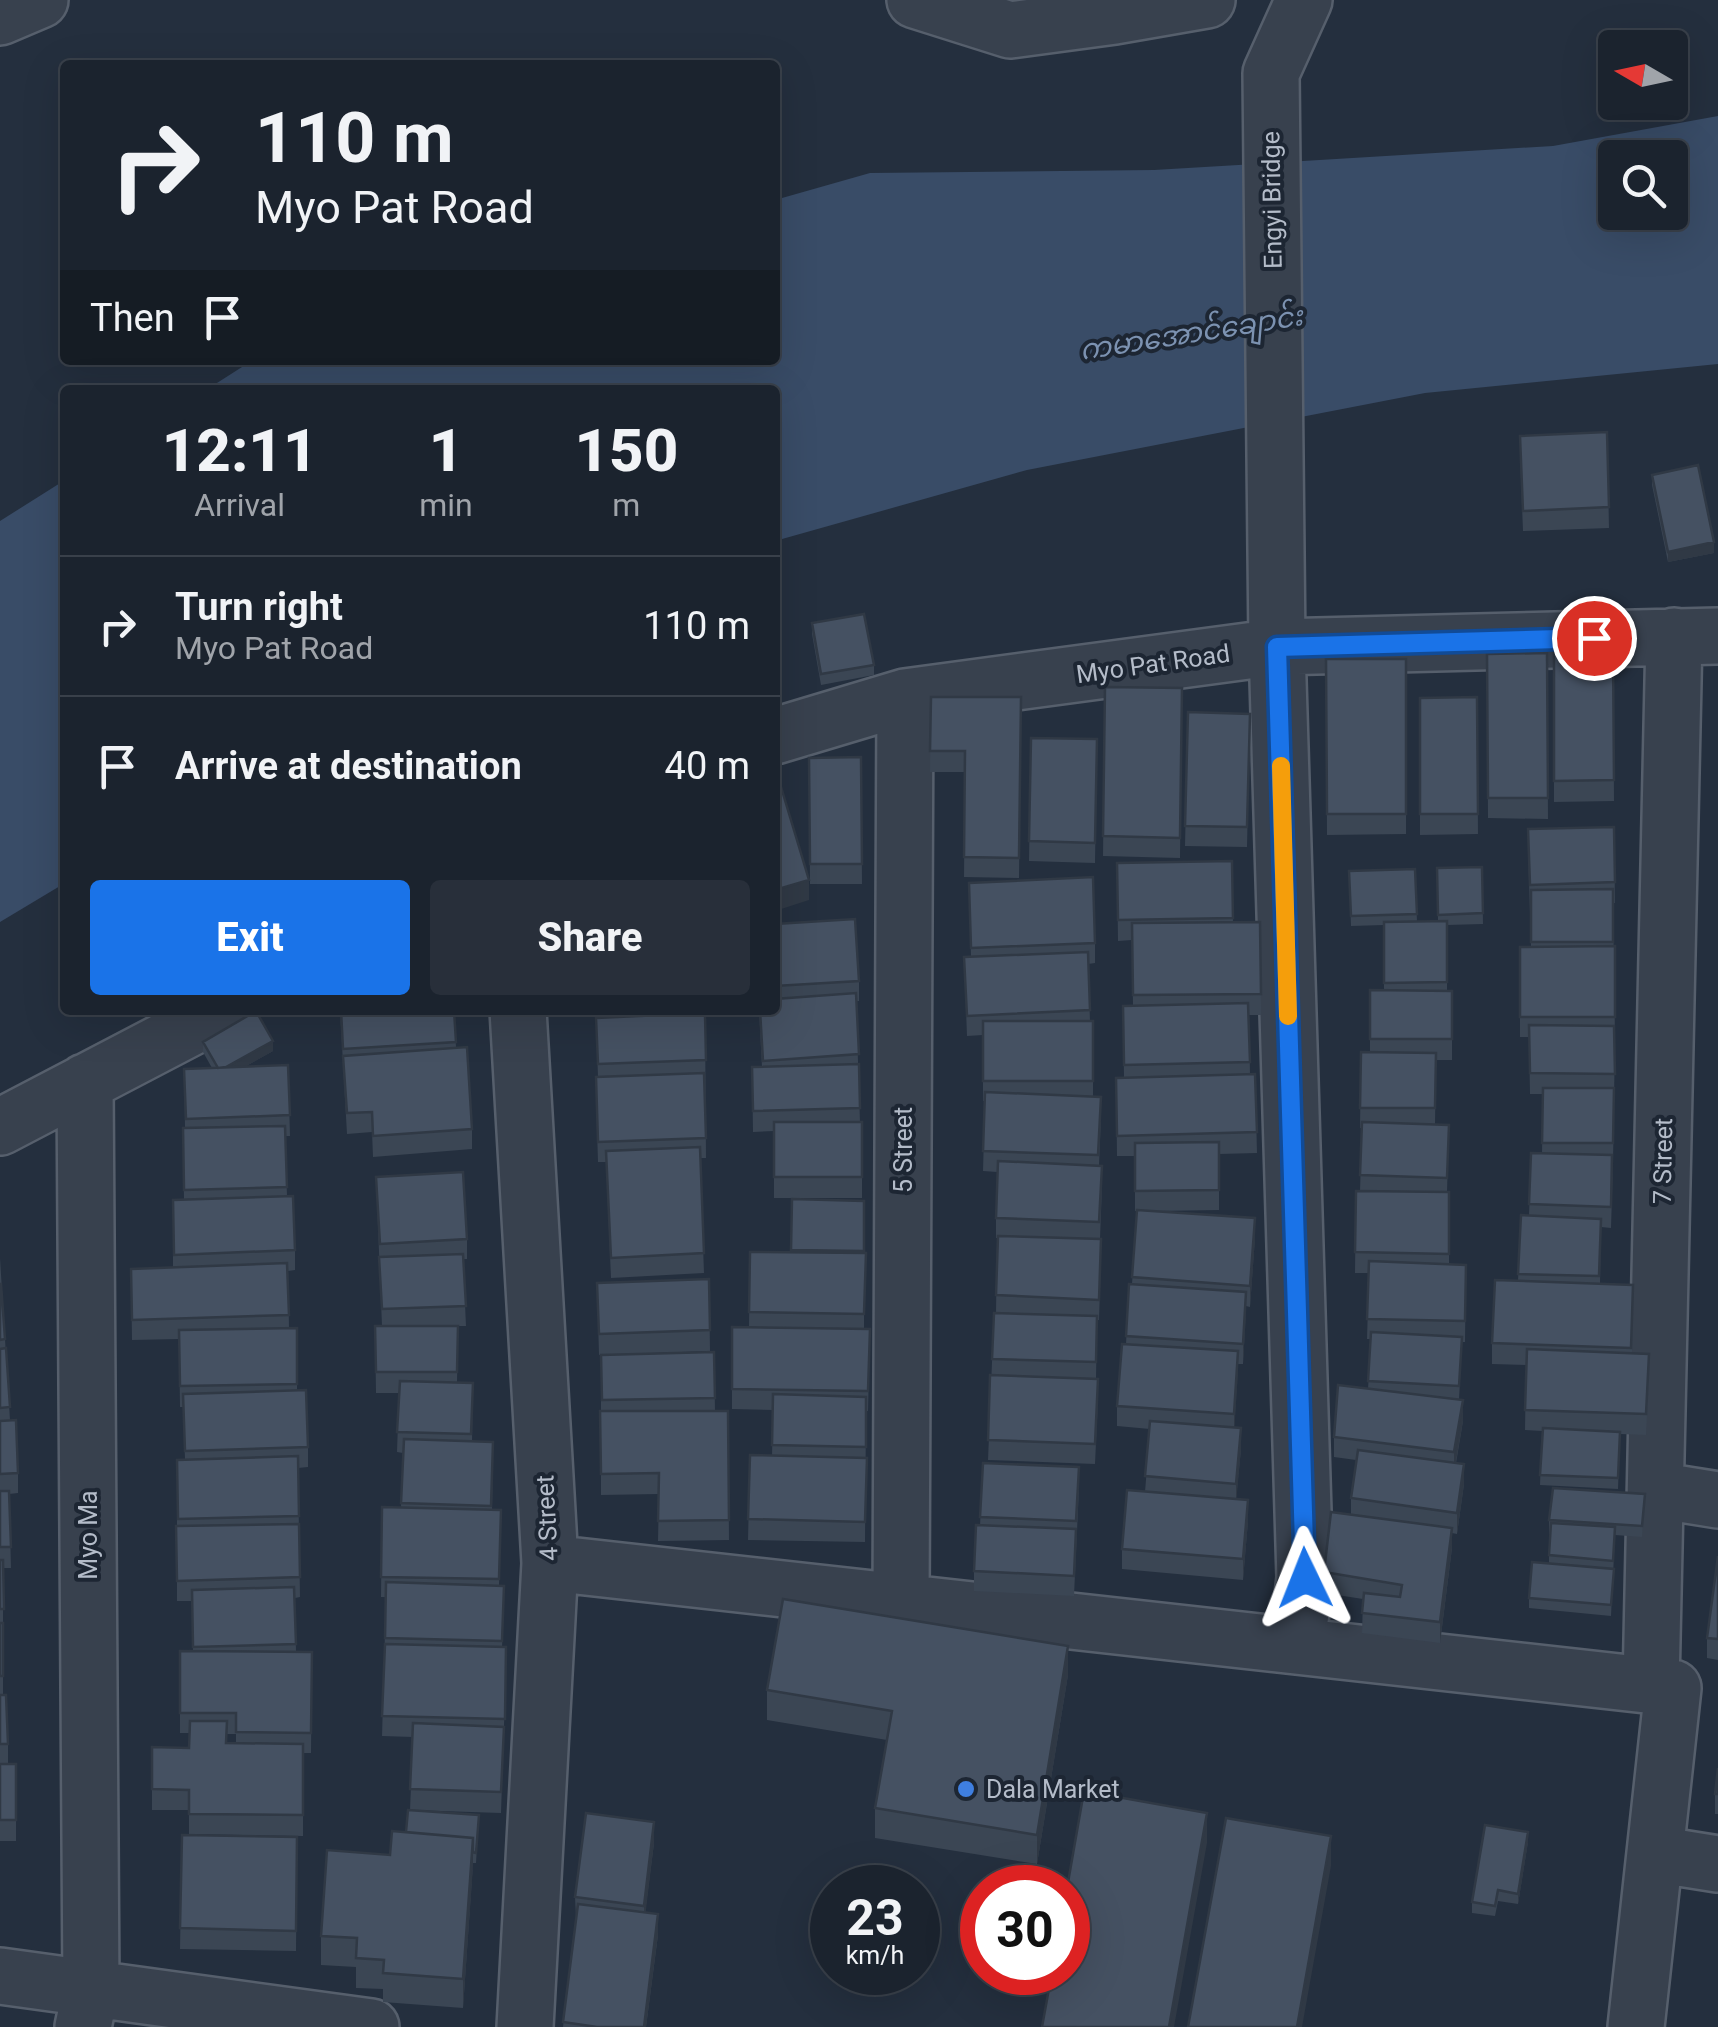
<!DOCTYPE html>
<html lang="en">
<head>
<meta charset="utf-8">
<style>
	:root { --surface:#1b232e; --page:#282f3a; --text:#f1f3f6; --muted:#a0a4aa; --line:#39404a; --accent:#1a73e8 }
	body { margin:0; font-family:Roboto,"Noto Sans Myanmar",sans-serif; background:var(--page); color:var(--text); height:100vh; display:flex; flex-direction:column; font-size:38px; white-space:nowrap }
	* { box-sizing:border-box; margin:0 }
	p { font-size:32px; color:var(--muted) }
	.icon { flex:none; width:55px; height:55px; fill:none; stroke:currentColor; stroke-width:2; stroke-linecap:round; stroke-linejoin:round }
	.map { position:relative; flex:1; overflow:hidden }
	.drawer { position:absolute; left:60px; top:385px; width:720px; height:630px; display:flex; flex-direction:column; background:var(--surface); border-radius:10px; box-shadow:0 10px 40px #0002,0 0 0 2px var(--line) }
	.drawer>* { flex:none }
	.hud { position:absolute; left:60px; top:60px; width:720px; height:305px; border-radius:10px; box-shadow:0 10px 40px #0002,0 0 0 2px var(--line); background:#1b232e; color:var(--text); overflow:hidden }
	.needle { width:65px; rotate:279deg }
	.controls { position:absolute; left:1598px; top:30px; display:grid; gap:20px }
	.controls a { display:grid; place-items:center; width:90px; height:90px; border-radius:10px; background:var(--surface); box-shadow:0 10px 40px #0002,0 0 0 2px var(--line); font-size:50px }
	.speed { position:absolute; left:810px; top:1865px; display:flex; gap:20px; font-size:50px; font-weight:700; text-align:center }
	.speed>* { display:grid; place-content:center; width:130px; height:130px; border-radius:50%; background:var(--surface); box-shadow:0 10px 40px #0002,0 0 0 2px var(--line); line-height:1 }
	.speed small { font-size:25px; font-weight:400 }
	.speed .limit { border:15px solid #d22; background:#fff; color:#111 }
	.pin { position:absolute; display:grid; place-items:center; width:85px; height:85px; color:#fff; margin:-42px; border:5px solid #fff; border-radius:50%; box-shadow:0 2px 10px #0007 }
	.me { position:absolute; width:110px; margin:-55px; rotate:358deg; stroke-linejoin:round; filter:drop-shadow(0 0 8px #0008) }
	.turn { display:flex; align-items:center; gap:35px; height:210px; padding:0 30px; font-size:45px }
	.turn .icon { width:130px; height:130px; stroke-width:2.5 }
	.turn b { display:block; font-size:70px; line-height:85px }
	.then { display:flex; align-items:center; height:95px; padding:0 30px; background:#0003; gap:20px; font-size:38px }
	.eta { display:flex; justify-content:space-evenly; align-items:center; height:170px; text-align:center }
	.eta b { font-size:60px; font-weight:800; line-height:70px }
	.action { display:flex; gap:20px; margin-top:auto; padding:20px 30px }
	.action a { flex:1; height:115px; border-radius:10px; background:var(--accent); color:#fff; font-size:40px; font-weight:800; line-height:115px; text-align:center }
	.action a+a { background:var(--page); color:var(--text) }
	ul { padding:0; list-style:none }
	li { display:flex; align-items:center; gap:30px; height:140px; padding:0 30px; border-top:2px solid var(--line) }
	li div { flex:1 }
	li b { display:block; font-size:38px }
	li em { font-style:normal }
	.map>svg:first-child { display:block }
</style>
</head>
<body>
<div class="map">
<svg width="1718" height="2027" viewBox="0 0 1718 2027">
	<rect width="100%" height="100%" fill="#242f3e"/>
	<path fill="#394c67" fill-rule="evenodd" d="M1718 116V364L1425 393 1027 470 775 541V390H206L253 360H775V200L870 173 1154 170 1553 146ZM1615 158H1670V212H1615Z
		M65 480V883L0 922V521Z"/>
	<g fill="none" stroke-linecap="round" stroke-linejoin="round">
		<defs>
			<path id="minor" d="M915 0 1010 30 1115 16 1207 0
				M0 17 40 0
				M775 736 905 697 1277 647 1718 636
				M518 1010 550 1563 525 2027
				M0 1127 224 1010
				M1656 1490 1718 1500
				M550 1563 1673 1688 1636 2027
				M901 1602 905 697
				M1297 1646 1305 1578 1277 647 1271 73 1304 0
				M1651 1685 1674 636
				M1655 1854 1718 1864
				M0 1976 371 2027
				M83 2027 91 1989 85 1082"/>
		</defs>
		<use href="#minor" stroke="#565f6c" stroke-width="60"/>
		<use href="#minor" stroke="#38414e" stroke-width="55"/>
	</g>
	<path fill="#3b4654" fill-rule="evenodd" d="M1607 432 1609 528 1523 531 1520 456Z
		M1652 475 1714 553 1668 562 1652 485Z
		M812 623 874 665V675L821 685 812 634Z
		M1554 652H1613L1614 801 1554 802Z
		M1547 653 1548 819 1488 818 1487 654Z
		M1326 659H1406V834L1327 835Z
		M1105 687 1182 688 1180 858 1103 856Z
		M931 697H1021L1019 878 964 877 965 772H930Z
		M1477 697 1478 834 1420 835V698Z
		M1188 712 1250 714 1247 847 1185 846Z
		M1031 738 1097 739 1095 863 1029 861Z
		M861 757 862 884H810L809 758Z
		M1614 827 1615 903H1613L1615 1037 1613 1164 1611 1228 1601 1227 1600 1284 1633 1306 1632 1353 1649 1375 1646 1435 1620 1434 1618 1489 1540 1485 1542 1431 1525 1430 1526 1365 1492 1364V1343L1518 1281 1521 1215 1529 1216 1531 1153H1542L1543 1094H1530L1529 1037H1520V947L1531 946 1528 850Z
		M1232 861 1233 922H1260L1261 1015H1249L1250 1075 1255 1074 1257 1153 1219 1154V1210L1156 1211 1255 1238 1250 1307 1246 1306 1243 1364H1238L1234 1428 1241 1449 1236 1499 1248 1521 1243 1580 1122 1569V1549L1145 1492 1150 1429 1117 1426V1406L1126 1344 1129 1284H1132L1137 1211H1135V1156H1117L1116 1078H1124L1123 1006H1133L1132 940 1118 941 1117 863Z
		M1482 867 1483 924 1447 925V991H1452V1060H1436L1435 1124 1449 1125 1447 1192H1449V1264L1466 1265 1465 1342H1462L1459 1400 1463 1421 1456 1463 1464 1484 1457 1534 1452 1533V1548L1440 1643 1362 1633 1363 1599 1324 1593V1572L1351 1514V1498L1356 1460 1334 1457V1437L1368 1389 1371 1339H1367L1369 1273H1355L1356 1191H1360L1362 1128H1360L1361 1052H1370V990H1384V925L1351 926 1349 871 1415 869 1417 922 1438 921 1437 868Z
		M969 883 1095 943V963L1088 964 1090 1021H1093V1096L1101 1117 1099 1166 1102 1186 1100 1239 1101 1260 1099 1320H1097L1096 1379 1098 1399 1095 1464 988 1460 994 1313H996L997 1238H996V1218L997 1172 983 1171 985 1101H983V1035L967 1036 964 957H971Z
		M775 924 859 981V1001H856L860 1122H862V1198H774V1131L753 1132 752 1067H762L759 1010H775Z
		M340 1010H454L456 1047 472 1129V1149L373 1157 372 1132 347 1134Z
		M705 1013 706 1158H700L704 1273 611 1278 606 1162H598L596 1098 598 1077 596 1018Z
		M203 1042 273 1051 246 1066 288 1065 290 1136H285L287 1196 295 1250V1270L288 1271 289 1328H297V1391L308 1447V1467L298 1468 300 1597 295 1598 296 1652H312L311 1753H303V1836L189 1834V1810H152V1747L189 1748 190 1733H180V1651H193L192 1601H177V1460L185 1459 183 1407H180L179 1339 132 1340 131 1269 173 1268V1200H184L183 1128H185L184 1069 212 1068 203 1052ZM227 1734H236V1743H227Z
		M376 1177 467 1239V1259H463L466 1326H458L457 1383H473L472 1442 493 1463 492 1510H501L499 1586 504 1606 502 1647 506 1667 501 1813 410 1810 413 1737 382 1736 386 1597H381L382 1507H401L403 1453 397 1452 399 1393H376L375 1326H382Z
		M792 1199 864 1201V1328L870 1329 868 1411H866L865 1542 748 1540 750 1455 772 1456 773 1410 732 1409V1327H749L750 1252H791Z
		M0 1258 10 1420 18 1473V1493L9 1494 11 1568H3V1695L8 1744V1764H16V1841H0Z
		M709 1279 710 1351 599 1355 597 1283Z
		M714 1352 715 1411H728L729 1540 658 1541 659 1494 601 1495V1355Z
		M983 1463 1079 1488 1074 1596 974 1591V1571L980 1526Z
		M1645 1494 1642 1537 1615 1535 1611 1616 1529 1608V1598L1549 1563V1520Z
		M1718 1556V1660L1707 1658V1638Z
		M1068 1675 1037 1864 875 1838V1808L887 1740 767 1720V1690Z
		M1718 1768V1814H1715V1794Z
		M479 1815 476 1863H473L463 2008 383 2002V1989L356 1988V1967L321 1965V1936L390 1855 406 1832Z
		M182 1835 297 1837 296 1951 180 1949Z
		M1528 1842 1518 1904 1498 1901 1495 1916 1472 1913V1902Z
		M654 1843 645 1913 658 1935 646 2027H563L576 1917 575 1897Z"/>
	<path fill="#303945" d="M1714 542V553L1668 562V552Z
		M809 880V900L775 911V890Z
		M273 1041V1051L220 1081V1071Z
		M1255 1218V1238L1250 1307V1286Z
		M1246 1292V1313L1243 1364V1344Z
		M1238 1351V1372L1234 1435V1414Z
		M1463 1400V1421L1454 1472V1452Z
		M1241 1428V1449L1236 1504V1484Z
		M1464 1464V1484L1457 1534V1513Z
		M1248 1500V1521L1243 1580V1559Z
		M1452 1528V1548L1440 1643V1622Z
		M1068 1646V1675L1037 1864V1835Z
		M1207 1813V1843L1174 2027H1169Z
		M654 1822V1843L644 1926V1906Z
		M1528 1832V1842L1518 1904V1894Z
		M1331 1836V1866L1302 2027H1297Z
		M473 1838V1867L463 2008V1979Z
		M658 1914V1935L646 2027H644Z"/>
	<path fill="#455162" stroke="#303945" stroke-width="2.5" d="M1607 432 1609 507 1523 511 1520 436Z
		M1698 465 1714 542 1668 552 1652 475Z
		M864 614 874 665 821 674 812 623Z
		M1554 652H1613L1614 780 1554 781Z
		M1547 653 1548 798H1488L1487 654Z
		M1326 659H1406V814H1327Z
		M1105 687 1182 688 1180 838 1103 836Z
		M931 697H1021L1019 858 964 857 965 751H930Z
		M1477 697 1478 814H1420V698Z
		M1188 712 1250 714 1247 827 1185 826Z
		M1031 738 1097 739 1095 843 1029 841Z
		M861 757 862 864H810L809 758Z
		M775 767 809 880 775 890Z
		M1614 827 1615 882 1530 885 1528 829Z
		M1232 861 1233 918 1118 920 1117 863Z
		M1482 867 1483 913 1438 915 1437 868Z
		M1415 869 1417 914 1351 916 1349 871Z
		M1093 877 1095 943 971 948 969 883Z
		M1613 889V942H1531V890Z
		M855 919 859 981 775 986V924Z
		M1447 921V982L1384 983V922Z
		M1260 922 1261 994 1133 995 1132 923Z
		M1615 946V1017H1520V947Z
		M1088 952 1090 1010 967 1016 964 957Z
		M1370 990 1452 991V1039H1370Z
		M856 993 859 1054 763 1061 760 1010H775V999Z
		M1248 1003 1250 1062 1124 1065 1123 1006Z
		M341 1010H454L456 1042 343 1049Z
		M256 1011 273 1041 226 1067 218 1068 203 1042Z
		M705 1013 706 1060 598 1064 596 1018Z
		M983 1021H1093V1081H983Z
		M1529 1025 1614 1026 1615 1074 1530 1073Z
		M467 1047 472 1129 373 1136 372 1112 347 1113 343 1056Z
		M1361 1052 1436 1053 1435 1108H1360Z
		M859 1064 860 1108 753 1111 752 1067Z
		M288 1065 290 1115 186 1119 184 1069Z
		M704 1073 706 1138 598 1142 596 1077Z
		M1255 1074 1257 1132 1117 1136 1116 1078Z
		M1543 1088H1614L1613 1143H1542Z
		M985 1092 1101 1097 1098 1155 983 1151Z
		M774 1122H862V1177H774Z
		M1362 1122 1449 1125 1447 1178 1360 1175Z
		M285 1126 287 1187 184 1190 183 1128Z
		M1219 1142V1190L1135 1191V1143Z
		M700 1147 704 1253 611 1258 606 1151Z
		M1531 1153 1612 1155 1611 1207 1529 1204Z
		M998 1161 1102 1166 1099 1222 996 1218Z
		M463 1172 467 1239 380 1244 376 1177Z
		M1356 1191 1449 1192V1254L1355 1252Z
		M293 1196 295 1250 174 1255 173 1200Z
		M792 1199 864 1201V1251L791 1250Z
		M1137 1210 1255 1218 1250 1286 1132 1277Z
		M1521 1215 1601 1219 1599 1276 1518 1274Z
		M998 1236 1101 1239 1099 1300 996 1295Z
		M750 1252 866 1253 864 1314 749 1312Z
		M463 1254 466 1306 382 1309 379 1257Z
		M1369 1261 1466 1265 1465 1321 1367 1319Z
		M287 1263 289 1315 132 1320 131 1269Z
		M709 1279 710 1330 599 1334 597 1283Z
		M1495 1280 1633 1285 1631 1348 1492 1343Z
		M1 1284 5 1339 0 1340V1284Z
		M1129 1284 1246 1292 1243 1344 1126 1336Z
		M994 1313 1097 1316 1096 1362 992 1359Z
		M375 1326H458L457 1372H376Z
		M732 1327 870 1329 868 1391 732 1389Z
		M297 1328V1384L180 1386 179 1330Z
		M1371 1332 1462 1337 1459 1386 1368 1381Z
		M1122 1344 1238 1351 1234 1414 1117 1406Z
		M6 1348 10 1407 0 1408V1349Z
		M1527 1349 1649 1354 1646 1414 1525 1410Z
		M714 1352 715 1398 602 1400 601 1355Z
		M990 1375 1098 1379 1095 1444 988 1440Z
		M400 1381 473 1383 471 1434 397 1432Z
		M1338 1385 1463 1400 1454 1452 1334 1437Z
		M306 1390 308 1447 185 1451 183 1394Z
		M773 1394 866 1397V1447L772 1445Z
		M600 1411H728L729 1520 658 1521 659 1473 601 1474Z
		M16 1420 18 1473 0 1474V1421Z
		M1150 1421 1241 1428 1236 1484 1145 1476Z
		M1543 1428 1620 1432 1618 1478 1540 1475Z
		M404 1439 493 1442 491 1506 401 1503Z
		M1358 1450 1464 1464 1457 1513 1351 1498Z
		M750 1455 867 1458 865 1522 748 1519Z
		M298 1456 299 1516 178 1519 177 1460Z
		M983 1463 1079 1467 1076 1521 980 1517Z
		M1553 1488 1645 1494 1642 1526 1549 1520Z
		M1127 1490 1248 1500 1243 1559 1122 1549Z
		M0 1491H9L11 1547H0Z
		M382 1507 501 1510 499 1579 381 1577Z
		M1331 1512 1452 1528 1440 1622 1362 1613 1364 1593 1400 1597 1402 1585 1324 1572Z
		M1551 1523 1615 1527 1613 1561 1549 1555Z
		M299 1524 300 1577 177 1581 176 1526Z
		M976 1525 1076 1529 1074 1576 974 1571Z
		M1718 1556V1639L1707 1638Z
		M0 1560H3L4 1609H0Z
		M1532 1562 1614 1569 1611 1605 1529 1598Z
		M386 1582 504 1586 502 1641 385 1638Z
		M294 1587 296 1644 193 1647 192 1590Z
		M783 1599 1068 1646 1037 1835 875 1808 892 1711 767 1690Z
		M0 1623H3V1676H0Z
		M385 1644 506 1647 505 1719 382 1716Z
		M180 1651 312 1652 311 1733 236 1732V1713H180Z
		M0 1695H6L8 1744H0Z
		M190 1721H227L226 1743 303 1744V1815L189 1814V1790L152 1789V1747L189 1748Z
		M413 1723 504 1727 501 1792 410 1789Z
		M0 1764H16V1820H0Z
		M1718 1768V1794H1715Z
		M1084 1791 1207 1813 1169 2027H1042L1052 1972H1068L1067 1888Z
		M408 1810 479 1815 476 1853 473 1852V1838L406 1832Z
		M586 1813 654 1822 644 1906 575 1897Z
		M1226 1818 1331 1836 1297 2027H1188Z
		M1485 1825 1528 1832 1518 1894 1498 1890 1495 1906 1472 1902Z
		M392 1831 473 1838 463 1979 383 1973 384 1960 356 1958 357 1938 321 1936 327 1850 390 1855Z
		M182 1835 297 1837 296 1931 180 1928Z
		M578 1904 658 1914 644 2027H597L563 2022Z"/>
	<g fill="none" stroke-linecap="round" stroke-linejoin="round">
		<defs>
			<path id="route" d="M1305 1578 1277 647 1594 638"/>
		</defs>
		<use href="#route" stroke="#114b97" stroke-width="25"/>
		<use href="#route" stroke="#1a73e8" stroke-width="18"/>
		<path stroke="#f59e0b" stroke-width="18" d="M1281 766 1288 1016"/>
	</g>
	<circle fill="#3f7fe0" stroke="#1d2633" stroke-width="4" cx="966" cy="1789" r="10"/>
	<g text-anchor="middle" dominant-baseline="central" stroke-width="8" stroke-linejoin="round" paint-order="stroke">
		<g font-size="25" fill="#b4bcc9" stroke="#1d2633">
			<text transform="translate(1272 200) rotate(-91)">Engyi Bridge</text>
			<text transform="translate(1153 664) rotate(-8)">Myo Pat Road</text>
			<text transform="translate(903 1150) rotate(-90)">5 Street</text>
			<text transform="translate(1663 1161) rotate(-89)">7 Street</text>
			<text transform="translate(547 1518) rotate(-93)">4 Street</text>
			<text transform="translate(88 1535) rotate(-90)">Myo Ma</text>
		</g>
		<g font-size="25" fill="#b4bcc9" stroke="#1d2633" text-anchor="start">
			<text x="986" y="1789">Dala Market</text>
		</g>
		<g font-size="28" font-style="italic" fill="#7c92b1" stroke="#1d2633">
			<text transform="translate(1191 333) rotate(-9)">ကမာအောင်ချောင်း</text>
		</g>
	</g>
</svg>
<div class="controls">
<a><svg class="needle" viewBox="-14 -14 28 28"><path d="M0-13l5 13h-10z" fill="#e53935"/><path d="M0 13l5-13h-10z" fill="#a0a4aa"/></svg></a>
<a><svg class="icon" aria-label="search" viewBox="0 0 24 24"><circle cx="10" cy="10" r="6"/><path d="M15 15l6 6"/></svg></a>
</div>
<div class="speed"><div>23<small>km/h</small></div><div class="limit">30</div></div>
<div class="pin" style="left:1594px;top:638px;background:#d93025"><svg class="icon" aria-label="arrive" viewBox="0 0 24 24"><path d="M6 21V4h12l-3 4 3 4H6"/></svg></div>
<svg class="me" style="left:1305px;top:1578px" viewBox="-20 -20 40 40"><path d="M0-17L14 15 0 8-14 15z" fill="#1a73e8" stroke="#fff" stroke-width="4"/></svg>
<div class="hud">
<div class="turn"><svg class="icon" aria-label="right" viewBox="0 0 24 24"><path d="M7 20v-9h11M14 6l5 5-5 5"/></svg><div><b>110 m</b>Myo Pat Road</div></div>
<div class="then">Then<svg class="icon" aria-label="arrive" viewBox="0 0 24 24"><path d="M6 21V4h12l-3 4 3 4H6"/></svg></div>
</div>
<section class="drawer">
<div class="eta">
<div><b>12:11</b><p>Arrival</p></div>
<div><b>1</b><p>min</p></div>
<div><b>150</b><p>m</p></div>
</div>
<ul>
<li><svg class="icon" aria-label="right" viewBox="0 0 24 24"><path d="M7 20v-9h11M14 6l5 5-5 5"/></svg><div><b>Turn right</b><p>Myo Pat Road</p></div><em>110 m</em></li>
<li><svg class="icon" aria-label="arrive" viewBox="0 0 24 24"><path d="M6 21V4h12l-3 4 3 4H6"/></svg><div><b>Arrive at destination</b></div><em>40 m</em></li>
</ul>
<div class="action"><a>Exit</a><a>Share</a></div>
</section>
</div>
</body>
</html>
